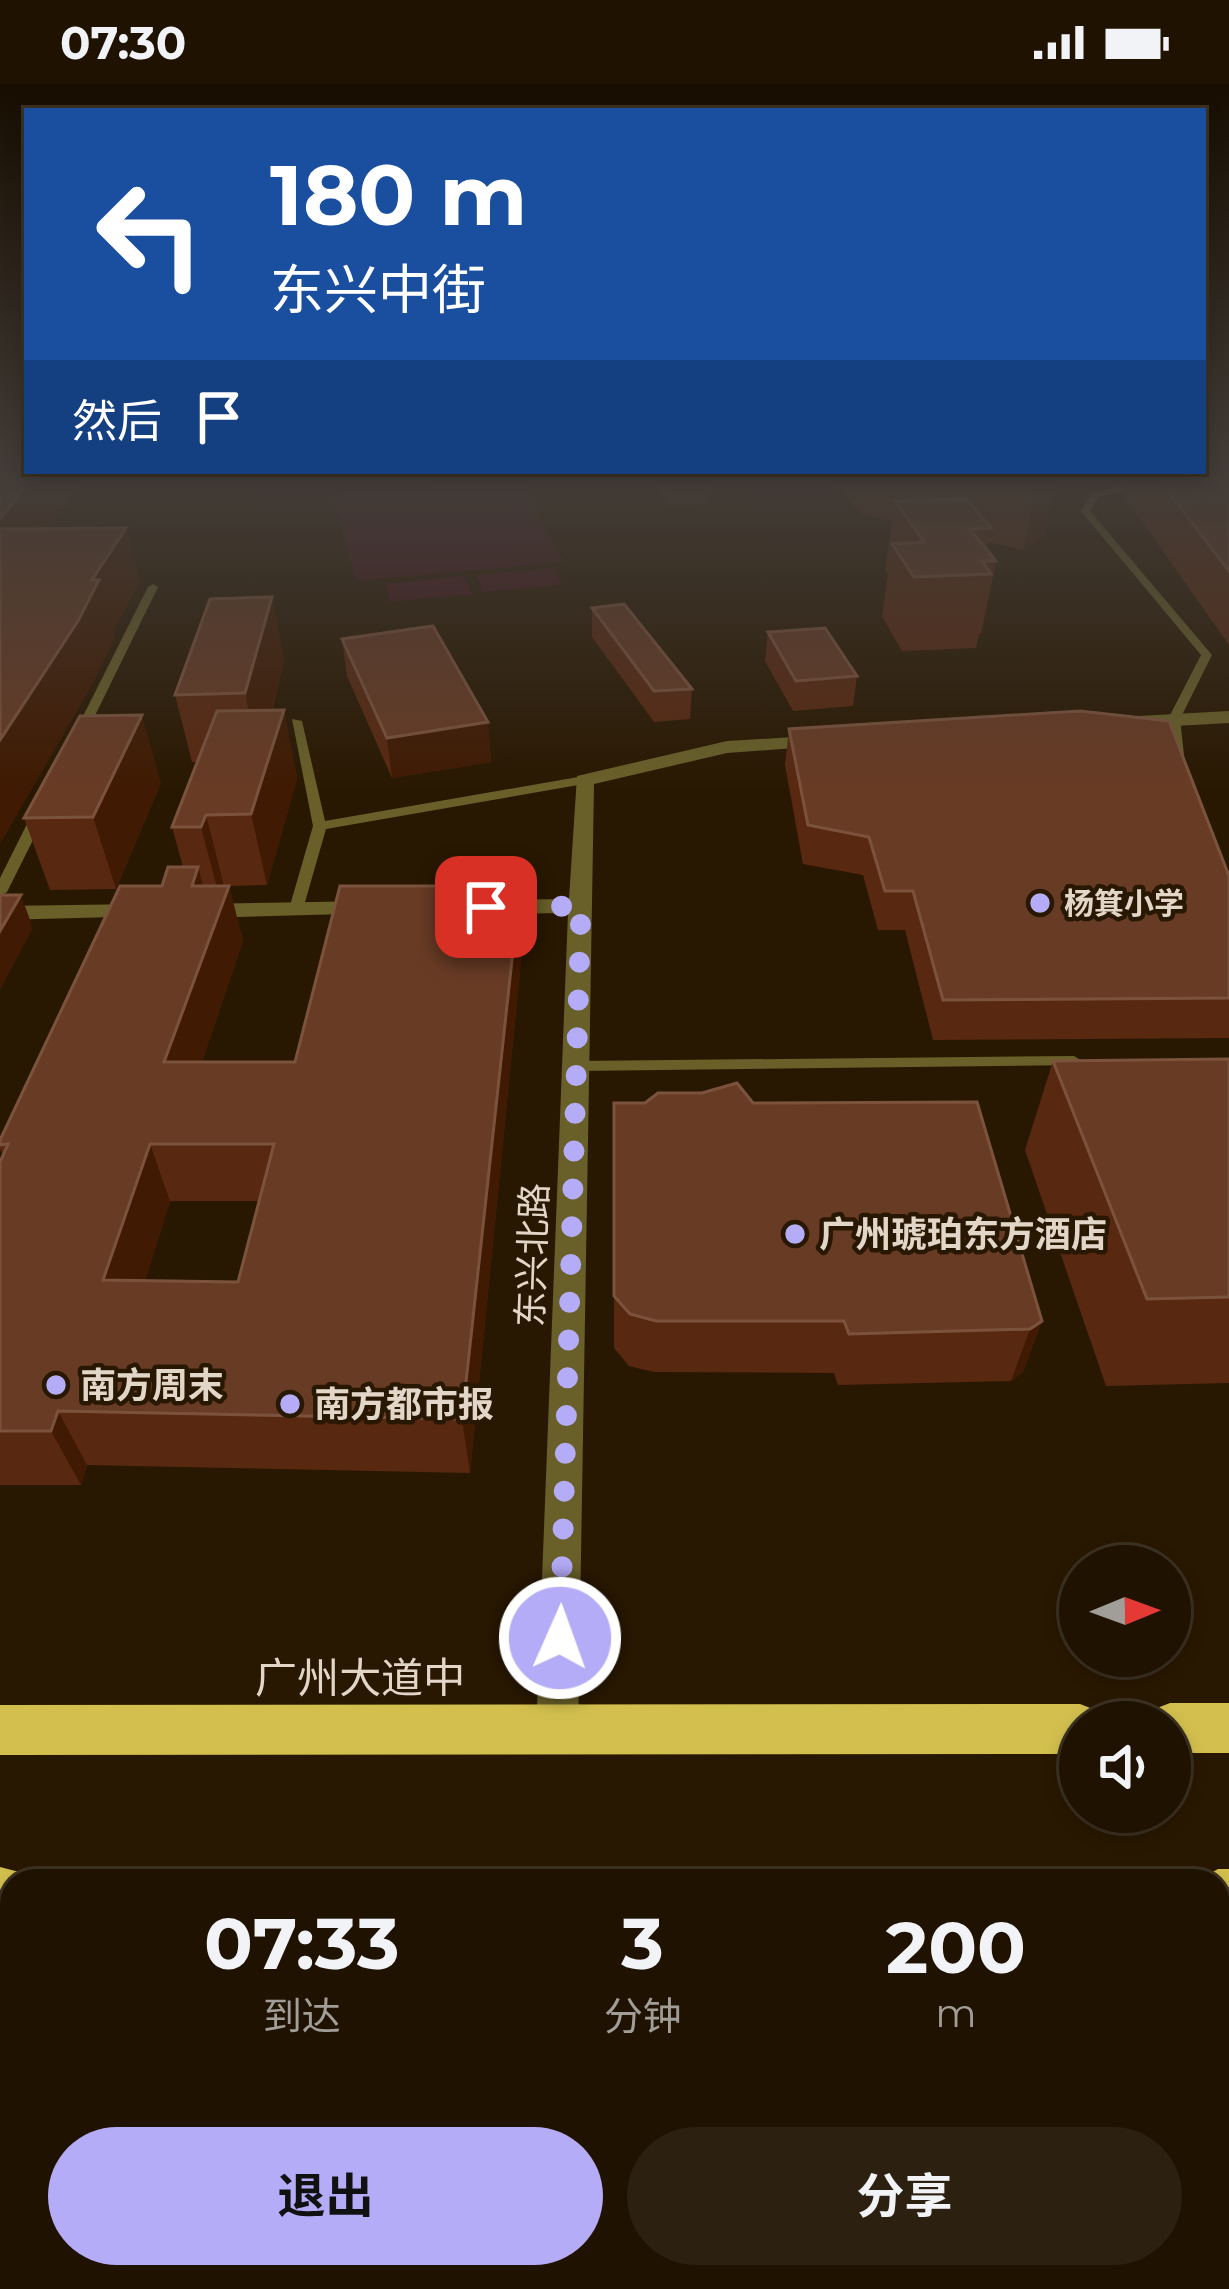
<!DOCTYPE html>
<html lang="zh">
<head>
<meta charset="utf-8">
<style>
	:root { --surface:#1f1201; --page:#2c2010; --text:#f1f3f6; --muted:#a19e99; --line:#3c3223; --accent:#b5acf8 }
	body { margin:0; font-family:Montserrat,"Noto Sans SC",sans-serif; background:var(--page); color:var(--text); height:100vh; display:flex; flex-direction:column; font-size:45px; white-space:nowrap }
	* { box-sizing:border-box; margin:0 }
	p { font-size:39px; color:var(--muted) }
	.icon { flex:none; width:66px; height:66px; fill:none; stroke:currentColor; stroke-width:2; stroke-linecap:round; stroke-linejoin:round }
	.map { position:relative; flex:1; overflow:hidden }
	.sheet { position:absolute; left:0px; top:1785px; width:1230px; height:420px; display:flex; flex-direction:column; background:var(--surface); border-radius:36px 36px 0 0; box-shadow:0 6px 18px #0003,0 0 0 3px var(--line) }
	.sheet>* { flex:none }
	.hud { position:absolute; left:24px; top:24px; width:1182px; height:366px; border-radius:0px; box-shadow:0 6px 18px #0003,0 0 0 3px var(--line); background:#1a4fa0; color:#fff; overflow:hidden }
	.needle { width:78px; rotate:89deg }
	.controls { position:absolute; left:1059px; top:1461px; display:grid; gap:24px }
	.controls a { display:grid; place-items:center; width:132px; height:132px; border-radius:50%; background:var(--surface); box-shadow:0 6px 18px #0003,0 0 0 3px var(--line); font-size:60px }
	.pin { position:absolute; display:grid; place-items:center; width:102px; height:102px; color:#fff; margin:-51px; border-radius:24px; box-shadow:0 6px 18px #0006 }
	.me { position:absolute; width:132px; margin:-66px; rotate:2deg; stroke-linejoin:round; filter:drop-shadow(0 0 9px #0008) }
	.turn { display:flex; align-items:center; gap:42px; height:252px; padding:0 48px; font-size:54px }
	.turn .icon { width:156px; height:156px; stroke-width:2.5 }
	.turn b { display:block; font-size:84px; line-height:102px }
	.then { display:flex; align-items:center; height:114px; padding:0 48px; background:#0003; gap:24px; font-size:45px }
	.eta { display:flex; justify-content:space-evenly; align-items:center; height:204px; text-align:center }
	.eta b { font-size:72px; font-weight:700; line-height:84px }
	.button { display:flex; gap:24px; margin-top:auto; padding:24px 48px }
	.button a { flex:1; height:138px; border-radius:72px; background:var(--accent); color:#111; font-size:48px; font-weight:700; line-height:138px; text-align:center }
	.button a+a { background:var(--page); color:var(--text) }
	.status { display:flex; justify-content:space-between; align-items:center; height:84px; padding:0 60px; background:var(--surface); direction:ltr }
	.status svg { height:33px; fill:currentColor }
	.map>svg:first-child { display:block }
</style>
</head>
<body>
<div class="status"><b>07:30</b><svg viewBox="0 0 49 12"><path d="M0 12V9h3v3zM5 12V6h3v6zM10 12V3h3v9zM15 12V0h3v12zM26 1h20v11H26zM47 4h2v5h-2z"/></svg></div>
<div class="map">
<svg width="1229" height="2205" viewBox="0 0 1229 2205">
	<rect width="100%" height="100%" fill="#291801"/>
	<path fill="#41141b" d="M519 397 564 478 356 497 333 411Z
		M553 484 562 501 483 508 476 491Z
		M464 492 472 510 391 518 385 500Z
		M1218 1934H1229V2205H691L690 2193H1218Z
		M0 1952H12V2193H514L513 2205H0Z"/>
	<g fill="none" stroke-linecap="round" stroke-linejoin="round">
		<path fill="#696029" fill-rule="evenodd" d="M1128 400 1155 405 1151 408 1128 406 1098 413 1090 427 1212 571 1180 635 1185 680 1179 684 1173 680 1168 635 1201 571 1081 427 1092 409Z
			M153 500 158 503 84 654 74 657 72 654 148 503Z
			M292 635 302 637 325 737 584 692 590 696 584 700 326 745 303 825 296 829 289 825 313 742Z
			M38 728 45 732 7 808 0 812V794L31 732Z
			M1074 972 1082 977 1080 981 577 987 569 982 577 977Z"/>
		<path fill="#696029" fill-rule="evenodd" d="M1229 627V639L1121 645 1111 639 1121 633Z
			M827 651 837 657 834 661 727 669 594 700 578 1649 572 1664 557 1670 542 1664 536 1649 568 829 480 830 468 823 480 816 569 815 577 692 727 657Z
			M372 817 380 819V829L198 834 186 827 198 820Z
			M144 820 152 822V832L0 836V822Z"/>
		<path fill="#958626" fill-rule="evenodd" d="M636 2193H690V2205H636Z"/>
		<path fill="#d2bf4e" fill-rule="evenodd" d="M1170 1619H1229V1669H1170V1638H1147L1152 1626Z
			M1080 1620 1098 1627 1102 1638H1080V1670L0 1671V1621Z
			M0 1783 31 1791 34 1797H12V1837H0Z
			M1218 1785H1229V1841L1218 1839V1797H1197Z"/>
	</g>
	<path fill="#592810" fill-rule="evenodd" d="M650 397H709L708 419 673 422Z
		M823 397H1058L1045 451 1023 466 988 458 986 465 996 477 981 550H979L976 564 902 567 882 532 888 491 885 486 892 437 861 430 834 399Z
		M1130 397H1229V561L1125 413Z
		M272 513 284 577 272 627 284 626 297 695 267 801 229 802 243 857 202 978H295L520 802 523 857 470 1389 87 1381 81 1401H0V1078L3 1071 0 1065V1056L162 802 183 783 172 743 197 678H192L175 611ZM170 1117H259L238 1198 145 1197Z
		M592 524 692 605 690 635 654 638 592 553Z
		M768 548 857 592 853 622 793 627 765 577Z
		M342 555 488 638 491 678 392 694 347 592Z
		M789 645 1229 792V954L933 956 905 846H878L863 791 803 780 785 681Z
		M161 699 116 805 50 806 24 734Z
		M1229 975V1299L1106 1302 1025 1066 1053 977Z
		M614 1019H753L1042 1237 1023 1288 1011 1297 838 1301 834 1289 654 1288 629 1282 614 1264Z"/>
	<path fill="#401a02" d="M30 397H73L76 406 21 485 0 451V435Z
		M674 397H709L708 419 673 422Z
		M1034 397H1058L1045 451 1023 466 1037 398Z
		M126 444 140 499 113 546 115 553 95 596 0 760V656L92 496Z
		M272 513 284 577 259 676 245 609Z
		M284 626 297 695 267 801 251 730Z
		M142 631 161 699 116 805 93 733Z
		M488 638 491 678 392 694 387 654Z
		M206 731 224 802 220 815 201 743Z
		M198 783 213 838 192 802Z
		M229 802 243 857 183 1035 164 978Z
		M520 802 523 857 470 1389 462 1335Z
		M21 811 33 844 0 906V847Z
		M150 1060 170 1117 128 1252 103 1196Z
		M1042 1237 1023 1288 1011 1297 1030 1245Z
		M58 1327 87 1381 81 1401 51 1347Z"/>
	<path fill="#683b24" stroke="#7b533d" stroke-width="3" fill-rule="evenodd" d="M0 397H30L0 435Z
		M1160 397H1229V487Z
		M966 414 991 444 970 445 996 477H982L991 490 914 493 892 460 924 458 895 417Z
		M126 444 92 496H99L78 537 0 656V445Z
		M272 513 245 609 175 611 210 515Z
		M624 520 692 605 654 607 592 524Z
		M433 542 488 638 387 654 342 555Z
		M825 544 857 592 796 597 768 548Z
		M284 626 251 730 206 731 201 743H172L217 627Z
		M1080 627 1169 637 1229 792V914L943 916 913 807H885L869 753 808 741 789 645Z
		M142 631 93 733 24 734 80 632Z
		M168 783H198L192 802H229L164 978H295L340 802H520L462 1335 58 1327 51 1347H0V1078L8 1060 0 1061V1056L120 802H162ZM150 1060H274L238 1198 103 1196Z
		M0 811H21L0 847Z
		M1229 975V1213L1147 1215 1053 977Z
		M737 999 753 1019 977 1018 1042 1237 1030 1245 849 1250 844 1237H656L630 1230 614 1212V1019H645L658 1009H702Z
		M352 2193H633L637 2200H695L697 2193H927L1185 2205H314L315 2200 352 2195Z"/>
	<linearGradient id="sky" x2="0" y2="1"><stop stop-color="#170d01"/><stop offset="0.56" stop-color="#433d38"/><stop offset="1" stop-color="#433d38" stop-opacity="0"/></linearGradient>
	<rect width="1229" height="706" fill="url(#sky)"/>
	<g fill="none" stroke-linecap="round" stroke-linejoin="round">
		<path stroke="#b5acf8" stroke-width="21" stroke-dasharray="0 37.8" d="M486 823 581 822 560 1554"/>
	</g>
	<g fill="#b5acf8" stroke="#291801" stroke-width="4.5">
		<circle cx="1040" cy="819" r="12"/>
		<circle cx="795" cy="1150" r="12"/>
		<circle cx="56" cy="1301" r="12"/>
		<circle cx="290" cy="1320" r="12"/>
	</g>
	<g text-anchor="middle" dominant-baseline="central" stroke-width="9" stroke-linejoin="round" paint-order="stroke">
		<g font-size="30" font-weight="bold" fill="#e2d6c8" stroke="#291801" text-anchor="start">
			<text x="1064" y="819">杨箕小学</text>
		</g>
		<g font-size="36" font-weight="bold" fill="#e2d6c8" stroke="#291801" text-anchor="start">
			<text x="819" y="1150">广州琥珀东方酒店</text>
			<text x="80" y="1301">南方周末</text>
			<text x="314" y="1320">南方都市报</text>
		</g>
		<g font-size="36" fill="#e2d6c8" stroke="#291801">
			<text transform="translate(532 1171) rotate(-88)">东兴北路</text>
		</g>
		<g font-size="42" fill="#e2d6c8" stroke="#291801">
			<text x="360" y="1594">广州大道中</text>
		</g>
	</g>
</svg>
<div class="controls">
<a><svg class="needle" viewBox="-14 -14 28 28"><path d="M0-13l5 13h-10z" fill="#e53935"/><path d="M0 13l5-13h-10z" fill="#a19e99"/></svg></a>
<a><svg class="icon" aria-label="sound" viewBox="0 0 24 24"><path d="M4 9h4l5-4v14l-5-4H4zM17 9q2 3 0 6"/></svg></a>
</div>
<div class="pin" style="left:486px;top:823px;background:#d93025"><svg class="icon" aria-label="arrive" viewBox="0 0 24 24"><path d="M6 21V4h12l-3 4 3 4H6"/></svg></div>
<svg class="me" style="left:560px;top:1554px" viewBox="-20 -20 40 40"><circle r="17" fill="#b5acf8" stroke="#fff" stroke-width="3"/><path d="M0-11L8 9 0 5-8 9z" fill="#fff"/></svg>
<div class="hud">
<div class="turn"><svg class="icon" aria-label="left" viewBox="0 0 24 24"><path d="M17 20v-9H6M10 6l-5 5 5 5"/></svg><div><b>180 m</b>东兴中街</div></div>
<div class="then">然后<svg class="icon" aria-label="arrive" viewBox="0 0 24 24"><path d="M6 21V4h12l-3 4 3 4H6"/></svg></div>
</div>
<section class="sheet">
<div class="eta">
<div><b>07:33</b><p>到达</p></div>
<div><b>3</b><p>分钟</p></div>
<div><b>200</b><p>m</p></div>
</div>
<div class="button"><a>退出</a><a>分享</a></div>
</section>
</div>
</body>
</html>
